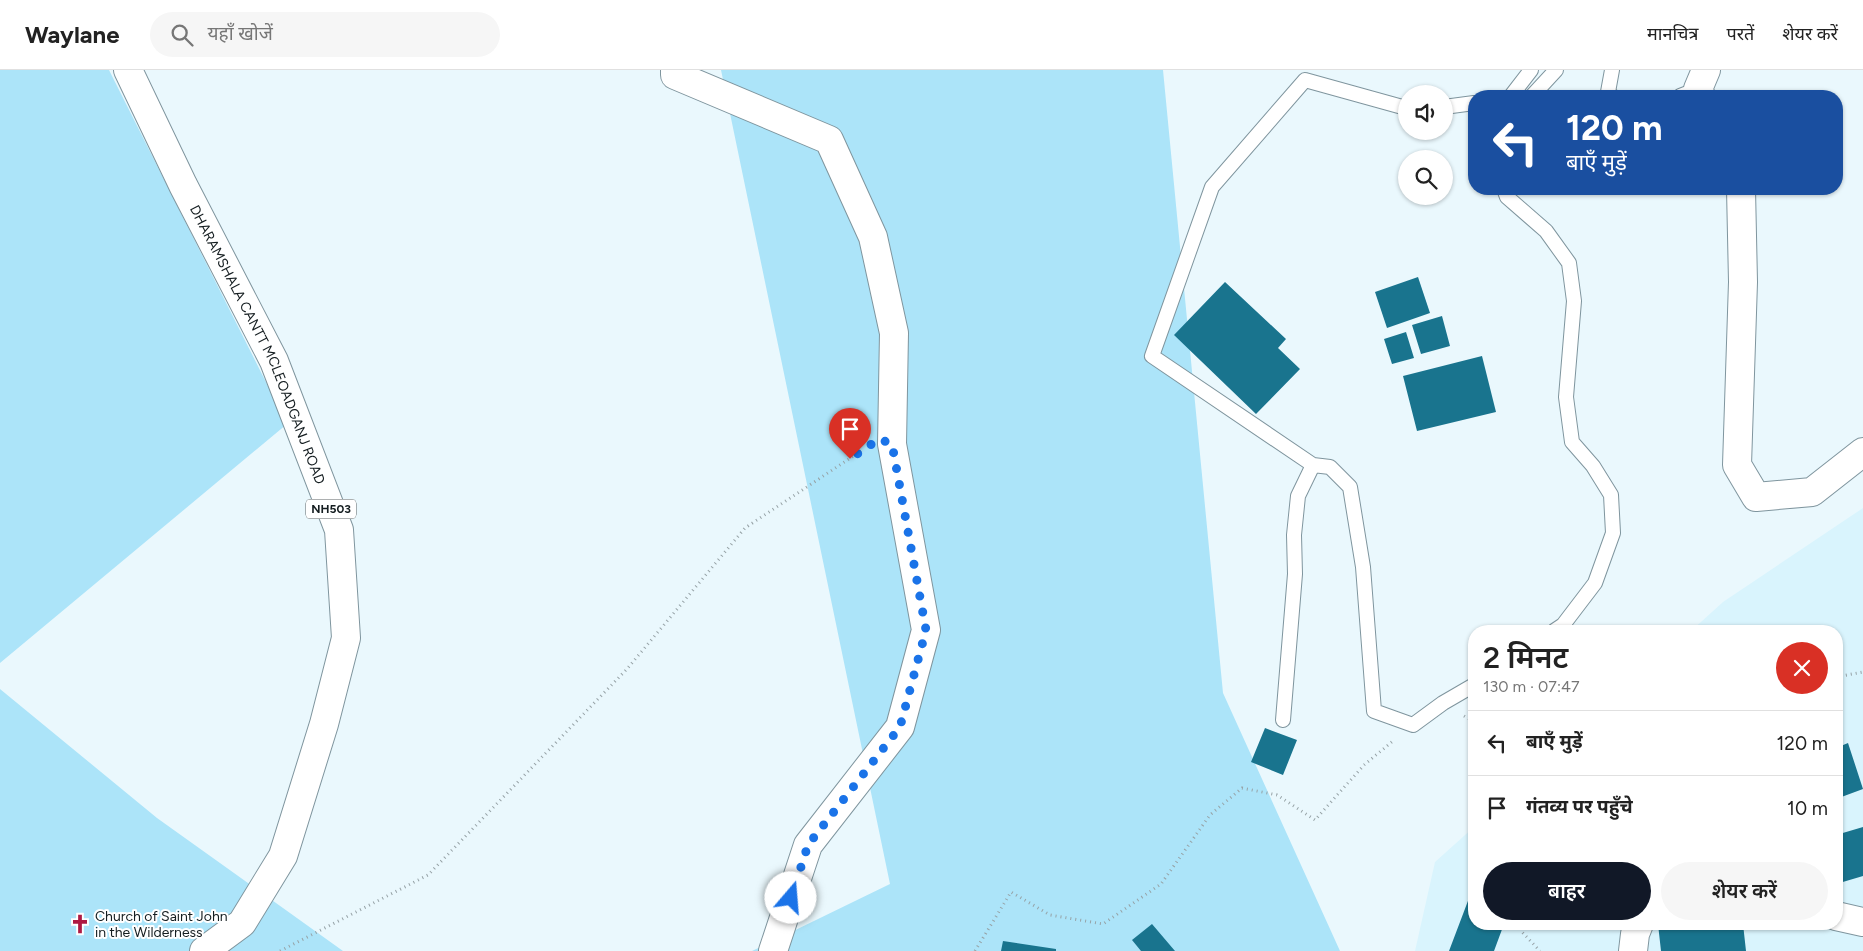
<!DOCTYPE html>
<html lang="hi">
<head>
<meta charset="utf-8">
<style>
	:root { --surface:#fff; --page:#f6f6f6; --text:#222; --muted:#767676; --line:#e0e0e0; --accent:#111827 }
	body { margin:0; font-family:Figtree,"Noto Sans Devanagari",sans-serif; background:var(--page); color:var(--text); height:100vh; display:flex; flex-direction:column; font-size:19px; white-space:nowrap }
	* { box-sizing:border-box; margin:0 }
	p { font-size:16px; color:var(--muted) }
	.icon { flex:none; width:28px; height:28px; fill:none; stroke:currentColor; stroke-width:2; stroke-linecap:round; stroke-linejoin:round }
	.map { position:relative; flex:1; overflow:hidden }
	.drawer { position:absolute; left:1468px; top:555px; width:375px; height:305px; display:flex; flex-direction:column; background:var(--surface); border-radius:20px; box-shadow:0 1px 4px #0004 }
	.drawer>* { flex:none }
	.banner { position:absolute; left:1468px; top:20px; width:375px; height:105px; border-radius:20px; box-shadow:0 1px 4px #0004; background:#1a4fa0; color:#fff; overflow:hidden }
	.fabs { position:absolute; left:1398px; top:15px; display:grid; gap:10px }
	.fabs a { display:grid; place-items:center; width:55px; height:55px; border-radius:50%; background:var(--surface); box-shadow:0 1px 4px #0004; font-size:25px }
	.pin { position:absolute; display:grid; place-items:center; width:42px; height:42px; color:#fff; margin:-51px -21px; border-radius:50% 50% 50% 0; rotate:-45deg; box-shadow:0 0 5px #0007 }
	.pin .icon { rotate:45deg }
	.me { position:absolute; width:55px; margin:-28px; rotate:18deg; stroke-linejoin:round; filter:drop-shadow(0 0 4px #0008) }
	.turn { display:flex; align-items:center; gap:18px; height:105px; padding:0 15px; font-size:22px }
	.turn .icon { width:65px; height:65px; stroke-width:2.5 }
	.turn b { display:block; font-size:35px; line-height:42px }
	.round { display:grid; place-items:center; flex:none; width:52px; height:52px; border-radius:26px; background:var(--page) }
	.headline { display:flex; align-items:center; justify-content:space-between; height:85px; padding:0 15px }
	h1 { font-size:30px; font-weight:600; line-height:38px }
	.cta { display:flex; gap:10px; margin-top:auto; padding:10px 15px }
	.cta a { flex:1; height:58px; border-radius:30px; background:var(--accent); color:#fff; font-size:20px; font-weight:600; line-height:58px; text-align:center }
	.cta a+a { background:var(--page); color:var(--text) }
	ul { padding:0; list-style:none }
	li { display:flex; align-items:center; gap:15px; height:65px; padding:0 15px; border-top:1px solid var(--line) }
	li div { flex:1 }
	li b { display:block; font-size:19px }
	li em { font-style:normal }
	header { display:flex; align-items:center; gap:30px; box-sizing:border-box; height:70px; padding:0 25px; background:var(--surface); border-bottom:1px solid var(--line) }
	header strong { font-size:24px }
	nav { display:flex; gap:28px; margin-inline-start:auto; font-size:18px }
	.search { width:350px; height:45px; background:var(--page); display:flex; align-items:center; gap:12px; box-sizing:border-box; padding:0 18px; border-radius:28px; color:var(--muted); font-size:19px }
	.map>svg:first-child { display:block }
</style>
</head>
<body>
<header>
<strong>Waylane</strong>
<div class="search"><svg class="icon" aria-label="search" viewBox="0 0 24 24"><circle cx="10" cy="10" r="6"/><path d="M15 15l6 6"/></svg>यहाँ खोजें</div>
<nav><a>मानचित्र</a><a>परतें</a><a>शेयर करें</a></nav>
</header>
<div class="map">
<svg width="1863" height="881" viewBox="0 0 1863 881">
	<rect width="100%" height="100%" fill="#eaf8fd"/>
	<path fill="#d9f4fd" d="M1863 438V881H1415L1435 792 1474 757V854H1836V561H1691L1723 532Z"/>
	<path fill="#ace4f9" d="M0 0H109L287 354 0 593Z
		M721 0H1163L1223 623 1340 881H752L890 814Z
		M0 619 157 748 343 881H0Z"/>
	<path fill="#19748e" d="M1418 207 1430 243 1387 258 1375 222Z
		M1225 212 1286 269 1278 278 1300 299 1256 344 1174 265Z
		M1442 246 1450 276 1421 284 1412 255Z
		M1406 262 1414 288 1392 294 1384 269Z
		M1482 286 1496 342 1417 361 1403 306Z
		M1265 658 1297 670 1283 705 1251 692Z
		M1848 673 1863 719 1836 729V678Z
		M1863 757V806L1836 814V765Z
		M1474 815V854H1504L1494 881H1449Z
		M1152 854 1175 881H1141L1132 870Z
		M1658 854H1743L1746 881H1661Z
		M1003 871 1056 879V881H1001Z"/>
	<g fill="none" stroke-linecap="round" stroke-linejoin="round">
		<defs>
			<path id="service" d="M1612 0 1608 22 1612 26
				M1511 26 1531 0
				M1532 26 1556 0
				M1680 26 1698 19
				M1444 37 1474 33
				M1504 119 1507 127 1546 161 1569 193 1574 231 1566 327 1572 372 1593 396 1611 425 1613 463 1595 513 1563 555 1554 561
				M1313 395 1152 286 1212 117 1305 10 1406 38
				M1283 650 1295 504 1294 465 1298 426 1313 395 1330 397 1350 417 1363 497 1374 641 1413 655 1443 633 1474 615"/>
			<path id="minor" d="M675 0V5L829 70 873 167 894 263 892 374 926 560 900 657 808 775 773 881
				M1836 846 1863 852
				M1633 881 1635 864 1639 854"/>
			<path id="tertiary" d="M1701 26 1698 19 1706 0
				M1741 119 1743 212 1737 395 1756 427 1812 422 1863 382"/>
			<g id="primary">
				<path id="s1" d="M128 0 183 115 274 291 339 460 346 568 324 654 283 786 242 853 204 881"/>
			</g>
		</defs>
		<use href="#service" stroke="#7f959e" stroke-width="16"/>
		<use href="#minor" stroke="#7f959e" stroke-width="30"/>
		<use href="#tertiary" stroke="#7f959e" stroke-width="30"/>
		<use href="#primary" stroke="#7f959e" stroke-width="30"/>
		<path stroke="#96a2a6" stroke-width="3" stroke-dasharray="1 4" stroke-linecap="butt" d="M1836 607 1863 602
			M1464 646 1474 652
			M1524 854 1521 861 1540 881
			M280 881 428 805 627 599 745 458 864 379
			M975 881 1011 822 1050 845 1103 854 1161 814 1210 745 1242 718 1277 725 1315 750 1364 695 1393 671"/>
		<use href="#service" stroke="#fff" stroke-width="14"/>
		<use href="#minor" stroke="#fff" stroke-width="28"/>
		<use href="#tertiary" stroke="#fff" stroke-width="28"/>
		<use href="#primary" stroke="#fff" stroke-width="28"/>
	</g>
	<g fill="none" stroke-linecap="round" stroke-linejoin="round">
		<path stroke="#1a73e8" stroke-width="9" stroke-dasharray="0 16.2" d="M791 828 808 775 900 657 926 560 892 374 879 369 850 389"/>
	</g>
	<defs>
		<symbol id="church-bare" viewBox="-9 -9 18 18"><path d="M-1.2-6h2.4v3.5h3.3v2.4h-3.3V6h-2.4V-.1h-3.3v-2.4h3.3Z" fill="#ae1a43" stroke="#fff" stroke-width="2.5" paint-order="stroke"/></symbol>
	</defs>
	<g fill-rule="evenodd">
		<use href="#church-bare" x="66" y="840" width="28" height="28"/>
	</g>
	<g text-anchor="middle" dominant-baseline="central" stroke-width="4" stroke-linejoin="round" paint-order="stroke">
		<rect fill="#fff" stroke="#5a6163" stroke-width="1" x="306" y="429.5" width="50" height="19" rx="4"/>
		<g font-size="12" font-weight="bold" fill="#141d20">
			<text x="331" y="439">NH503</text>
		</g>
		<g font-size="14" fill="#141d20" stroke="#fff">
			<text stroke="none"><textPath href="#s1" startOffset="304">DHARAMSHALA CANTT MCLEOADGANJ ROAD</textPath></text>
		</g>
		<g font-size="14" fill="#141d20" stroke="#fff" text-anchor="start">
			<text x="95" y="846">Church of Saint John<tspan x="95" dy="16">in the Wilderness</tspan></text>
		</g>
	</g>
</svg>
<div class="fabs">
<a><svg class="icon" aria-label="sound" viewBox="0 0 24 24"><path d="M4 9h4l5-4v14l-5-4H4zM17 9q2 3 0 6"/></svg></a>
<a><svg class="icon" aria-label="search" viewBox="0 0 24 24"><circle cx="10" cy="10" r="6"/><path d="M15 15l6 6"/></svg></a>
</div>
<div class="pin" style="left:850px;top:389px;background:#d93025"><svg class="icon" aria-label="arrive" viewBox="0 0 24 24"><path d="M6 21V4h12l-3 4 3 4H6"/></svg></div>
<svg class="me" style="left:791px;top:828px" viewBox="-20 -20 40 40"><circle r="19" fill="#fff"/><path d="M0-13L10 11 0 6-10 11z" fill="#1a73e8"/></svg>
<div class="banner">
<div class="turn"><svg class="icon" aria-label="left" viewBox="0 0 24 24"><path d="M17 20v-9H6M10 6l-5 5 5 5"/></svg><div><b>120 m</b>बाएँ मुड़ें</div></div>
</div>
<section class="drawer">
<div class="headline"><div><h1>2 मिनट</h1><p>130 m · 07:47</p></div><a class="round" style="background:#d93025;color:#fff"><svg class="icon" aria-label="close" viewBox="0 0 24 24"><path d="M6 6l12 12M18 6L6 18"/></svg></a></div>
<ul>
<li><svg class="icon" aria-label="left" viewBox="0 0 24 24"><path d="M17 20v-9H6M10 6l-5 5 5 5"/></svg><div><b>बाएँ मुड़ें</b></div><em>120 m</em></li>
<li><svg class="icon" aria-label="arrive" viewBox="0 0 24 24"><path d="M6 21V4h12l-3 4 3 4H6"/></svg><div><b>गंतव्य पर पहुँचे</b></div><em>10 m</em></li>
</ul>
<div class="cta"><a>बाहर</a><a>शेयर करें</a></div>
</section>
</div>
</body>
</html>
